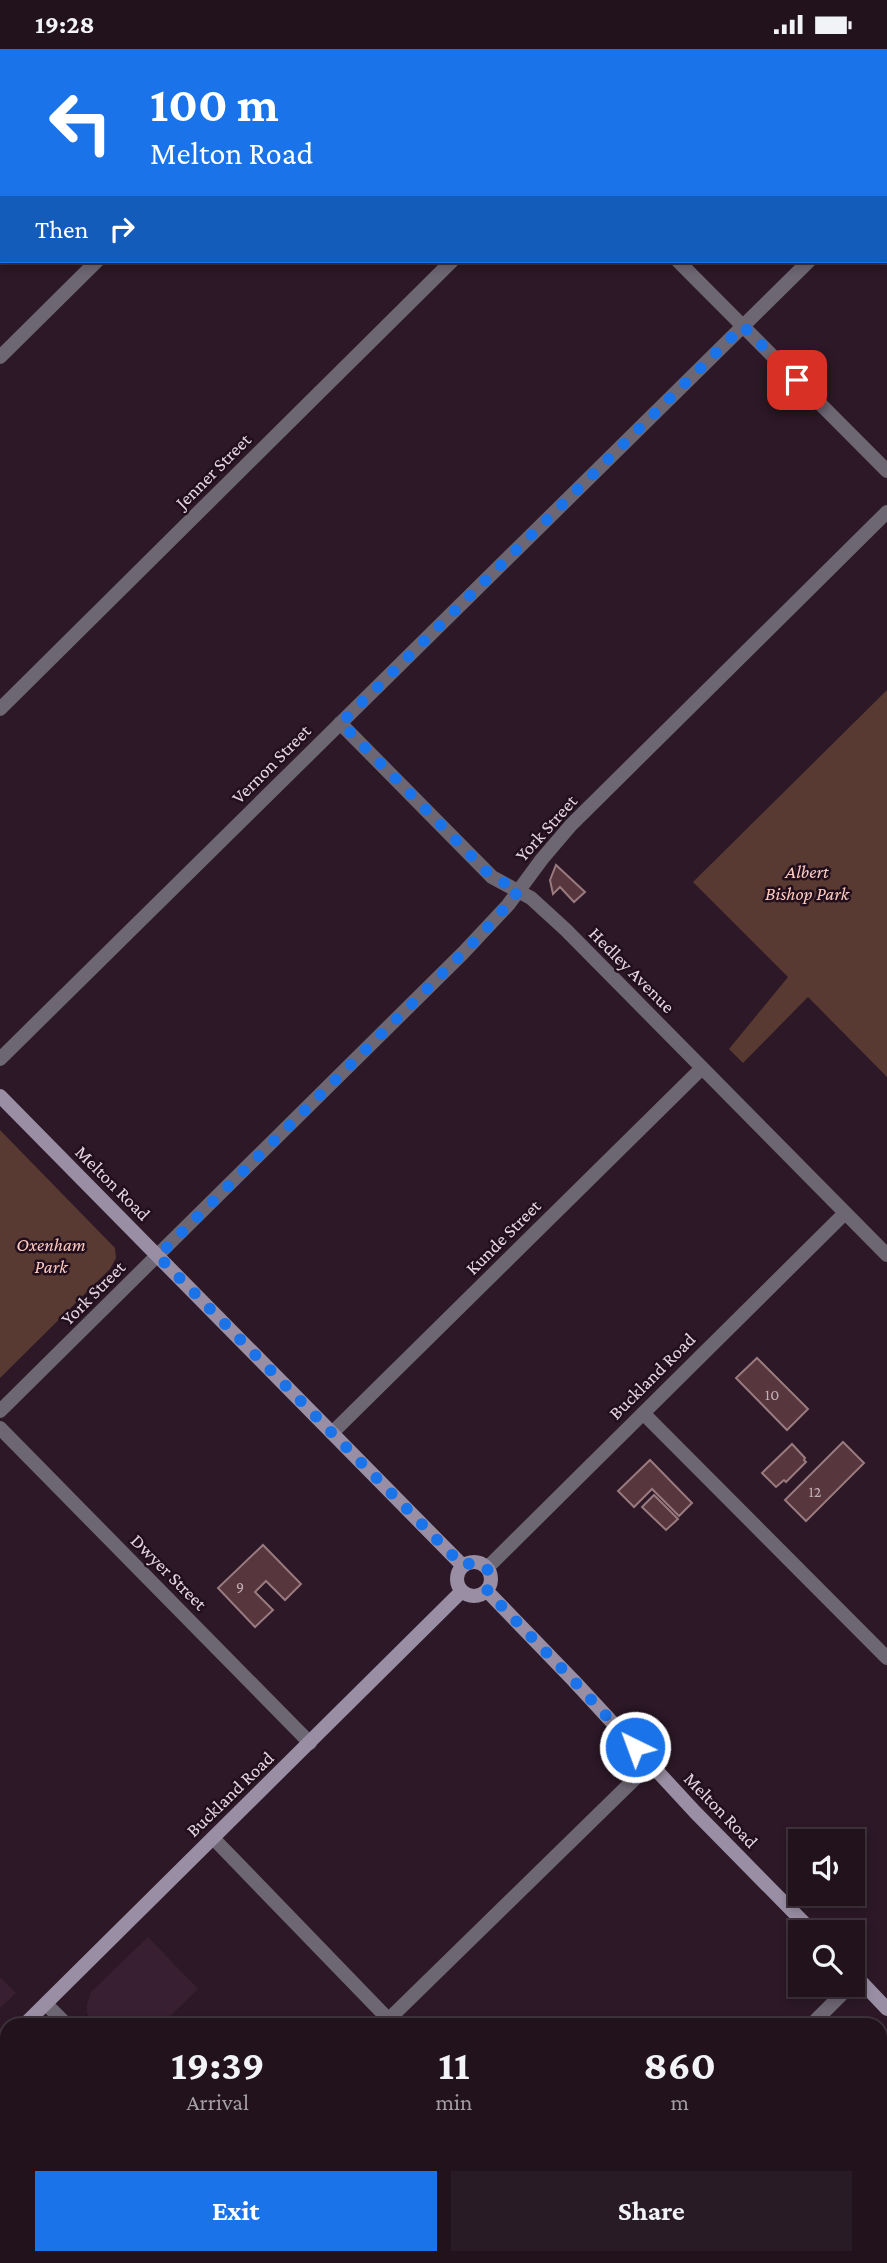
<!DOCTYPE html>
<html lang="en">
<head>
<meta charset="utf-8">
<style>
	:root { --surface:#21121c; --page:#291b25; --text:#f1f3f6; --muted:#a29ea3; --line:#3e323b; --accent:#1a73e8 }
	body { margin:0; font-family:"Crimson Pro",serif; background:var(--page); color:var(--text); height:100vh; display:flex; flex-direction:column; font-size:26px; white-space:nowrap }
	* { box-sizing:border-box; margin:0 }
	p { font-size:23px; color:var(--muted) }
	.icon { flex:none; width:38px; height:38px; fill:none; stroke:currentColor; stroke-width:2; stroke-linecap:round; stroke-linejoin:round }
	.map { position:relative; flex:1; overflow:hidden }
	.side { position:absolute; left:0px; top:1969px; width:887px; height:247px; display:flex; flex-direction:column; background:var(--surface); border-radius:21px 21px 0 0; box-shadow:0 4px 10px #0003,0 0 0 2px var(--line) }
	.side>* { flex:none }
	.banner { position:absolute; left:0px; top:0px; width:887px; height:214px; box-shadow:0 4px 10px #0003,0 0 0 2px var(--line); background:#1a73e8; color:#fff; overflow:hidden }
	.controls { position:absolute; left:788px; top:1780px; display:grid; gap:14px }
	.controls a { display:grid; place-items:center; width:77px; height:77px; border-radius:0px; background:var(--surface); box-shadow:0 4px 10px #0003,0 0 0 2px var(--line); font-size:35px }
	.pin { position:absolute; display:grid; place-items:center; width:60px; height:60px; color:#fff; margin:-30px; border-radius:14px; box-shadow:0 4px 10px #0006 }
	.me { position:absolute; width:77px; margin:-38px; rotate:318deg; stroke-linejoin:round; filter:drop-shadow(0 0 5px #0008) }
	.turn { display:flex; align-items:center; gap:24px; height:147px; padding:0 35px; font-size:32px }
	.turn .icon { width:91px; height:91px; stroke-width:2.5 }
	.turn b { display:block; font-size:49px; line-height:60px }
	.then { display:flex; align-items:center; height:66px; padding:0 35px; background:#0003; gap:14px; font-size:26px }
	.eta { display:flex; justify-content:space-evenly; align-items:center; height:119px; text-align:center }
	.eta b { font-size:42px; font-weight:700; line-height:49px }
	.button { display:flex; gap:14px; margin-top:auto; padding:14px 35px }
	.button a { flex:1; height:80px; border-radius:0px; background:var(--accent); color:#fff; font-size:28px; font-weight:700; line-height:80px; text-align:center }
	.button a+a { background:var(--page); color:var(--text) }
	.status { display:flex; justify-content:space-between; align-items:center; height:49px; padding:0 35px; background:var(--surface); direction:ltr }
	.status svg { height:19px; fill:currentColor }
	.map>svg:first-child { display:block }
</style>
</head>
<body>
<div class="status"><b>19:28</b><svg viewBox="0 0 49 12"><path d="M0 12V9h3v3zM5 12V6h3v6zM10 12V3h3v9zM15 12V0h3v12zM26 1h20v11H26zM47 4h2v5h-2z"/></svg></div>
<div class="map">
<svg width="887" height="2214" viewBox="0 0 887 2214">
	<rect width="100%" height="100%" fill="#2c1826"/>
	<path fill="#381f31" d="M148 1888 198 1940 161 1976H95L87 1964V1955L91 1943Z
		M0 1928 16 1944 0 1959Z
		M0 2056 7 2063V2186L0 2176Z
		M23 2209H109L113 2214H27Z"/>
	<path fill="#583a32" d="M887 641V1028L808 948 743 1014 729 1000 788 928 693 833Z
		M0 1081 115 1199 116 1209 110 1220 0 1329Z"/>
	<path fill="#57363d" stroke="#997a7f" stroke-width="2" d="M556 816 585 843 574 853 560 838 553 845 550 831Z
		M757 1309 808 1360 787 1381 736 1329Z
		M843 1393 864 1414 806 1472 785 1451Z
		M792 1395 805 1409 804 1411 806 1413 786 1433 784 1431 776 1438 762 1424Z
		M650 1411 692 1454 679 1467 652 1440 634 1458 618 1442Z
		M654 1446 678 1470 666 1481 642 1458Z
		M263 1496 301 1535 285 1551 266 1532 255 1543 273 1561 255 1578 218 1539Z
		M1 2190 7 2197V2208H19L18 2214H0Z"/>
	<g fill="none" stroke-linecap="round" stroke-linejoin="round">
		<path stroke="#6d6673" stroke-width="14" d="M117 0 119 2
			M468 0 470 2
			M823 0 824 2
			M309 2 311 0
			M886 64 887 66
			M0 94 2 96
			M886 136 887 135
			M678 212 887 422
			M0 308 97 212
			M0 660 452 212
			M340 674 492 828 531 849 566 881 887 1206
			M0 1010 809 212
			M0 1362 463 904 508 856 542 810 571 776 887 463
			M643 1364 887 1609
			M0 1379 310 1694
			M332 1384 702 1019
			M487 1519 845 1164
			M213 1789 394 1976
			M46 1955 67 1976
			M389 1970 650 1715
			M811 1976 851 1936
			M223 2208 226 2214
			M624 2208 630 2214"/>
		<path stroke="#998ea3" stroke-width="14" d="M0 1047 463 1517
			M457 1530a17 17 0 1 1 34 0a17 17 0 1 1-34 0Z
			M487 1542 574 1632 695 1763 813 1883
			M852 1923 887 1960
			M24 1976 462 1542
			M0 2000 7 1993"/>
		<defs>
			<path id="rail" d="M0 2085 7 2093
				M0 2101 7 2110
				M0 2133 7 2142
				M53 2208 57 2214
				M79 2208 83 2214
				M92 2208 95 2214"/>
		</defs>
		<use href="#rail" stroke="#baabb5" stroke-width="8"/>
		<use href="#rail" stroke="#220f1d" stroke-width="5" stroke-dasharray="16" stroke-linecap="butt"/>
	</g>
	<g fill="none" stroke-linecap="round" stroke-linejoin="round">
		<path stroke="#1a73e8" stroke-width="12" stroke-dasharray="0 21.6" d="M635 1698 574 1632 487 1542 491 1533 487 1519 473 1513 463 1517 158 1207 463 904 498 867 519 841 492 828 341 674 743 277 797 331"/>
	</g>
	<g text-anchor="middle" dominant-baseline="central" stroke-width="5" stroke-linejoin="round" paint-order="stroke">
		<g font-size="16" fill="#c1aeb6">
			<text x="772" y="1345">10</text>
			<text x="815" y="1442">12</text>
			<text x="240" y="1537">9</text>
		</g>
		<g font-size="19" fill="#e4d6df" stroke="#220f1d">
			<text transform="translate(213 422) rotate(-45)">Jenner Street</text>
			<text transform="translate(271 715) rotate(-45)">Vernon Street</text>
			<text transform="translate(546 779) rotate(-48)">York Street</text>
			<text transform="translate(632 921) rotate(45)">Hedley Avenue</text>
			<text transform="translate(113 1134) rotate(45)">Melton Road</text>
			<text transform="translate(503 1188) rotate(-45)">Kunde Street</text>
			<text transform="translate(93 1244) rotate(-45)">York Street</text>
			<text transform="translate(652 1327) rotate(-45)">Buckland Road</text>
			<text transform="translate(169 1523) rotate(45)">Dwyer Street</text>
			<text transform="translate(230 1745) rotate(-44)">Buckland Road</text>
			<text transform="translate(721 1761) rotate(46)">Melton Road</text>
		</g>
		<g font-size="19" font-style="italic" fill="#ffcbbe" stroke="#220f1d">
			<text x="807" y="822">Albert<tspan x="807" dy="22">Bishop Park</tspan></text>
			<text x="51" y="1195">Oxenham<tspan x="51" dy="22">Park</tspan></text>
		</g>
	</g>
</svg>
<div class="controls">
<a><svg class="icon" aria-label="sound" viewBox="0 0 24 24"><path d="M4 9h4l5-4v14l-5-4H4zM17 9q2 3 0 6"/></svg></a>
<a><svg class="icon" aria-label="search" viewBox="0 0 24 24"><circle cx="10" cy="10" r="6"/><path d="M15 15l6 6"/></svg></a>
</div>
<div class="pin" style="left:797px;top:331px;background:#d93025"><svg class="icon" aria-label="arrive" viewBox="0 0 24 24"><path d="M6 21V4h12l-3 4 3 4H6"/></svg></div>
<svg class="me" style="left:635px;top:1698px" viewBox="-20 -20 40 40"><circle r="17" fill="#1a73e8" stroke="#fff" stroke-width="3"/><path d="M0-11L8 9 0 5-8 9z" fill="#fff"/></svg>
<div class="banner">
<div class="turn"><svg class="icon" aria-label="left" viewBox="0 0 24 24"><path d="M17 20v-9H6M10 6l-5 5 5 5"/></svg><div><b>100 m</b>Melton Road</div></div>
<div class="then">Then<svg class="icon" aria-label="right" viewBox="0 0 24 24"><path d="M7 20v-9h11M14 6l5 5-5 5"/></svg></div>
</div>
<section class="side">
<div class="eta">
<div><b>19:39</b><p>Arrival</p></div>
<div><b>11</b><p>min</p></div>
<div><b>860</b><p>m</p></div>
</div>
<div class="button"><a>Exit</a><a>Share</a></div>
</section>
</div>
</body>
</html>
